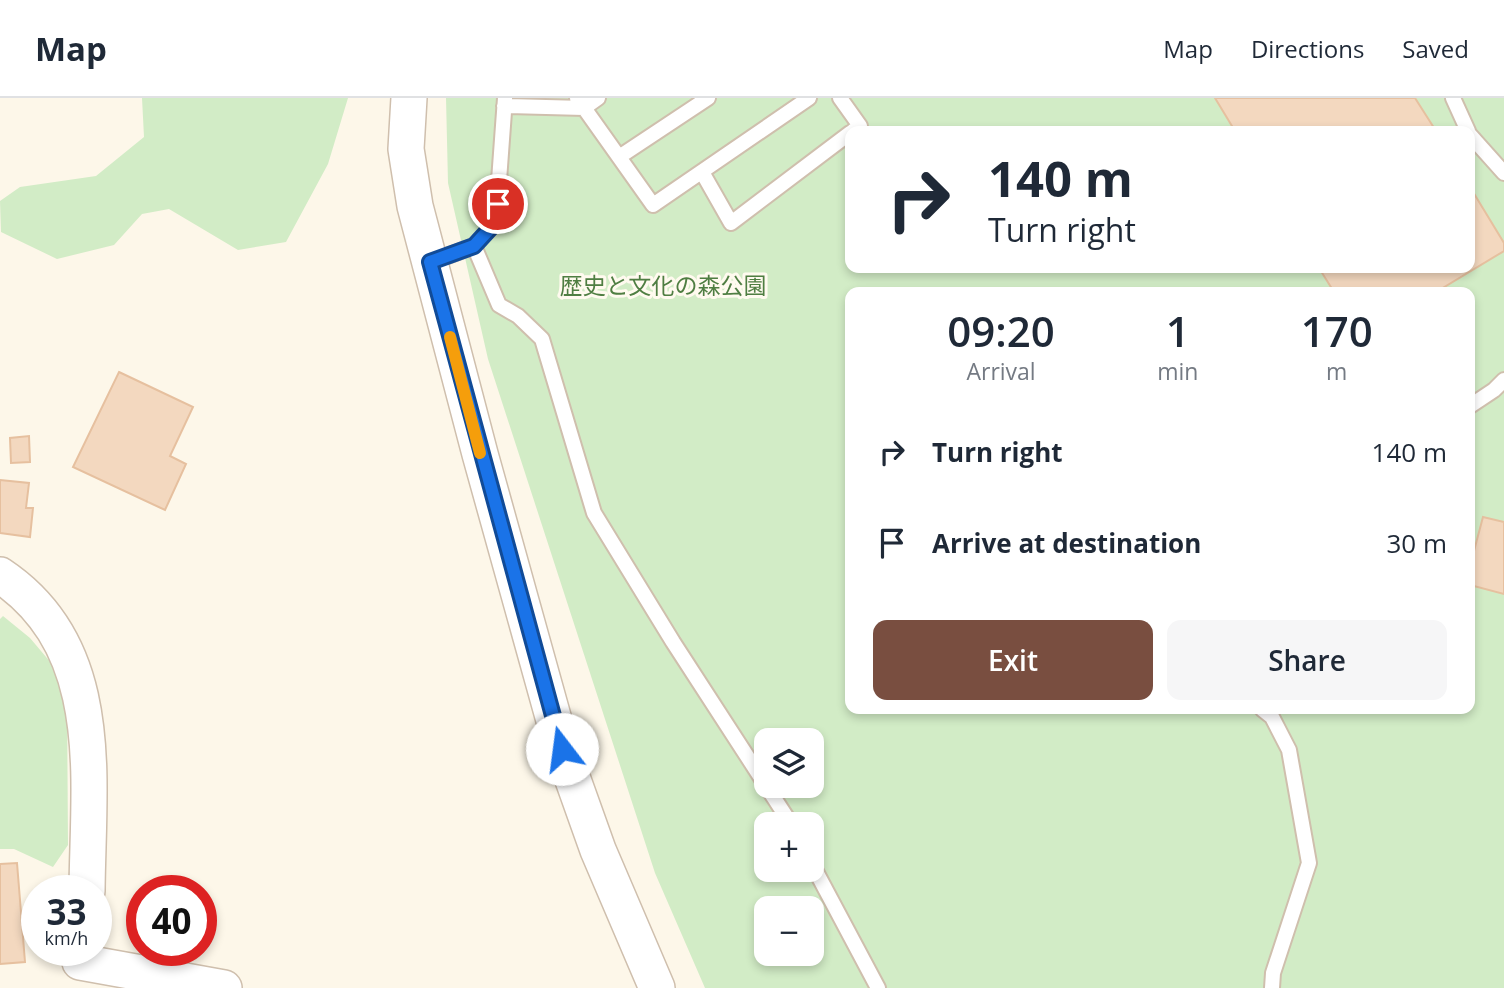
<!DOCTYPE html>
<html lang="en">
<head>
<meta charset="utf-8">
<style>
	:root { --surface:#fff; --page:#f6f6f7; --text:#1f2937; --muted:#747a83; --line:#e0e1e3; --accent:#794e40 }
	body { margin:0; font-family:"Open Sans","Noto Sans JP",sans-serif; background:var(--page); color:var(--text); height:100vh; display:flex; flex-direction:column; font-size:26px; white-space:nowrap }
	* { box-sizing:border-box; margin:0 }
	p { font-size:23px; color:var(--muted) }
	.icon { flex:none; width:38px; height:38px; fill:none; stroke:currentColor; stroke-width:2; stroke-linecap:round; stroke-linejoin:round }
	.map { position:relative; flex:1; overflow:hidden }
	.sheet { position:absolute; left:845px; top:189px; width:630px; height:427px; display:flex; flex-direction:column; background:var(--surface); border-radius:14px; box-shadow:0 4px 10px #0003 }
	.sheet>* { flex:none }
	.banner { position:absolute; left:845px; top:28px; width:630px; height:147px; border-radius:14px; box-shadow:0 4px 10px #0003; background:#fff; color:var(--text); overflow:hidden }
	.controls { position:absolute; left:754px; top:630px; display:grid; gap:14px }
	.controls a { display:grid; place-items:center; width:70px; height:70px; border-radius:14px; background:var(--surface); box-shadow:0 4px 10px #0003; font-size:35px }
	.speed { position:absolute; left:21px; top:777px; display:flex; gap:14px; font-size:35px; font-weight:700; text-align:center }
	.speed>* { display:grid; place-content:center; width:91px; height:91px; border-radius:50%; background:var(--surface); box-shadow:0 4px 10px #0003; line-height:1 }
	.speed small { font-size:18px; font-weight:400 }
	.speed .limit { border:10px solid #d22; background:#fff; color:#111 }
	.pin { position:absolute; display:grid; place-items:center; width:60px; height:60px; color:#fff; margin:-30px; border:4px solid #fff; border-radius:50%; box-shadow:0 2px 7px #0007 }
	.me { position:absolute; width:77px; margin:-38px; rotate:345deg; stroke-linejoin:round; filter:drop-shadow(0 0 5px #0008) }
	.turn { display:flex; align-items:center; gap:24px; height:147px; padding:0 28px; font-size:32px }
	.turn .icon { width:91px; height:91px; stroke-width:2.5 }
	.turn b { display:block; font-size:49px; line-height:60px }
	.eta { display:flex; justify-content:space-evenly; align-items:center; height:119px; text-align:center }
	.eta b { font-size:42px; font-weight:600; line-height:49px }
	.action { display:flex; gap:14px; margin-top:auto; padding:14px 28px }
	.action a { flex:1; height:80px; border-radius:14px; background:var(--accent); color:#fff; font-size:28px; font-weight:600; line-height:80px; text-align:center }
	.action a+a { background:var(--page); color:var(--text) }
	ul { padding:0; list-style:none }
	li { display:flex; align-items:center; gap:21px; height:91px; padding:0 28px }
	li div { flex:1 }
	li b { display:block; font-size:26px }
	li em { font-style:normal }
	header { display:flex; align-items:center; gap:42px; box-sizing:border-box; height:98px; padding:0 35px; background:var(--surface); border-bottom:2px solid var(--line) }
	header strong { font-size:33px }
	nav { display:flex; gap:38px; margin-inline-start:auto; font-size:24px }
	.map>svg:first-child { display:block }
</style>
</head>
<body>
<header>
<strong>Map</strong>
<nav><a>Map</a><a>Directions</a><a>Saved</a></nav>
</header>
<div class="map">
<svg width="1504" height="890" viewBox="0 0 1504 890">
	<rect width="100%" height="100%" fill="#fdf7e9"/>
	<path fill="#d2ecc6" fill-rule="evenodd" d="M142 0H348L328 66 286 144 238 152 169 111 142 116 114 147 57 161 1 134 0 103 20 89 96 78 144 39Z
		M446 0H1504V890H705L655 775 488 261 448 85ZM850 33H1470V170H850ZM850 194H1470V611H850ZM766 642H812V688H766ZM766 726H812V772H766ZM766 810H812V856H766Z
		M3 518 30 540 52 566 67 599 68 747 53 769 14 751H0V521Z"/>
	<path fill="#f3d8bf" stroke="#e6c09f" stroke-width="2" d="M1215 0H1415L1436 33H1235Z
		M1470 89 1504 145V153L1436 194H1334L1319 170H1470Z
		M119 274 193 309 170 358 186 366 165 412 73 369Z
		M29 338 30 364 11 365 10 340Z
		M0 382 29 385 26 410H33L30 439 0 435Z
		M1483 419 1504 424V496L1470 487V468Z
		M17 765 25 864 0 866V766Z"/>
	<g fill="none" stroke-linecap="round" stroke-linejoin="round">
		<defs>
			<path id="service" d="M577 0 653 107 809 0
				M840 0 860 28 853 33
				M1453 0 1468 33
				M504 8 584 10 598 0
				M1470 37 1504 75
				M619 59 708 0
				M702 74 731 125 850 35
				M474 148 499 207 518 218 542 241 594 415 673 544 791 726
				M431 164 474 148 496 124 505 0
				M1470 308 1494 292 1504 282
				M1262 611 1272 619 1289 652 1309 765 1273 875 1272 890
				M812 766 878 890"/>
			<path id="tertiary" d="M409 0 406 51 415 108 480 356 562 651 598 752 657 890
				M0 477C108 549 88 680 87 793
				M80 864 224 890"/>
		</defs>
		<use href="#service" stroke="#cfbfad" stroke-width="18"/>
		<use href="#tertiary" stroke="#cfbfad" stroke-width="38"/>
		<use href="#service" stroke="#fff" stroke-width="14"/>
		<use href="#tertiary" stroke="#fff" stroke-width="35"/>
	</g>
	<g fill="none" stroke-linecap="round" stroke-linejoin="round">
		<defs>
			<path id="route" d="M498 106 496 124 474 148 430 164 562 651"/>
		</defs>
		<use href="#route" stroke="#114b97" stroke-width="18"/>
		<use href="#route" stroke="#1a73e8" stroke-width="12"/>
		<path stroke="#f59e0b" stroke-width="12" d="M450 239 480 355"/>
	</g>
	<g text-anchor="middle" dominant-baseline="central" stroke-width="6" stroke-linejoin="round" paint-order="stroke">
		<g font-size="23" fill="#4f7e42" stroke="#fffaef">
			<text x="663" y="187">歴史と文化の森公園</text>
		</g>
	</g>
</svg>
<div class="controls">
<a><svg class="icon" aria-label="layers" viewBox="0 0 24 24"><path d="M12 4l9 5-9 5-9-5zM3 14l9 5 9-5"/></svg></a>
<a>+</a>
<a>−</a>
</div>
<div class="speed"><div>33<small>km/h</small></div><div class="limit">40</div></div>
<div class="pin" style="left:498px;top:106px;background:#d93025"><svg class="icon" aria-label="arrive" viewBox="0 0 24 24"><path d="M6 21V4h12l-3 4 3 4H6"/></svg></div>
<svg class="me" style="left:562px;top:651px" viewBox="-20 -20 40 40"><circle r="19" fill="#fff"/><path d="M0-13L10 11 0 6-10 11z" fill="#1a73e8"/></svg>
<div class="banner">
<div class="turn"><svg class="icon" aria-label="right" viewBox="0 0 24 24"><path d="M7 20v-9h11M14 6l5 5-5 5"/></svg><div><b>140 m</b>Turn right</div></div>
</div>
<section class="sheet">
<div class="eta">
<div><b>09:20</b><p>Arrival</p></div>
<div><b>1</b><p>min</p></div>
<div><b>170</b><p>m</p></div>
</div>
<ul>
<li><svg class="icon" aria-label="right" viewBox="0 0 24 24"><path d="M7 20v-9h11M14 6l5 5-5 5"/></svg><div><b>Turn right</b></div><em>140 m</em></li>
<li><svg class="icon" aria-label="arrive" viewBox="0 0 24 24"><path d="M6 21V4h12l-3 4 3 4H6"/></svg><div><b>Arrive at destination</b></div><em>30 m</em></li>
</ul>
<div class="action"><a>Exit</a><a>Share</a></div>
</section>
</div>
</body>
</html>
